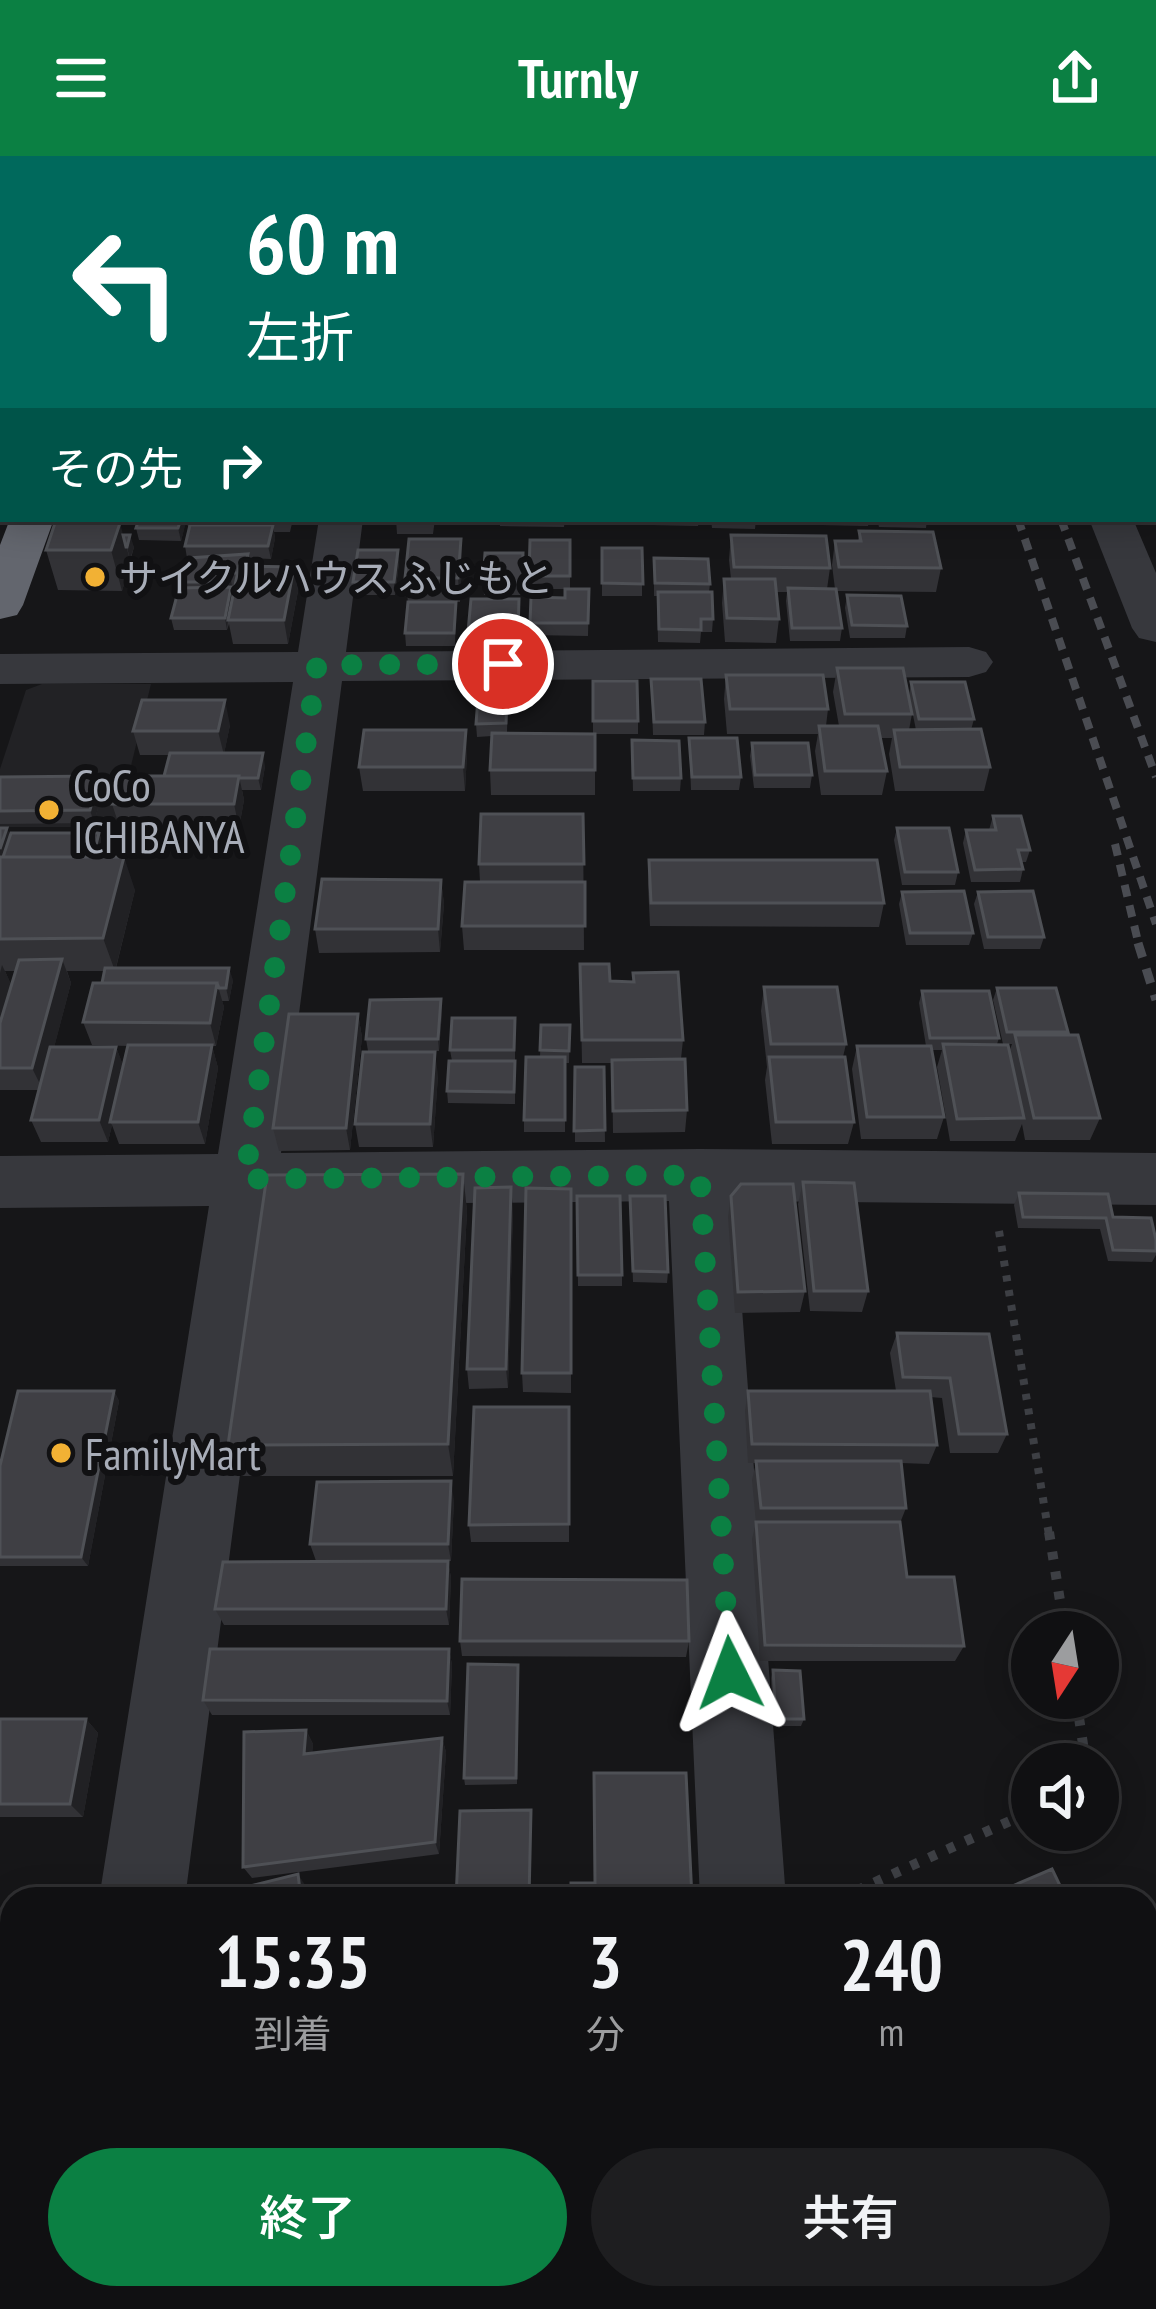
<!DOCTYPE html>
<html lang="ja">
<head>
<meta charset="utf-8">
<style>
	:root { --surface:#101012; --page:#1e1e20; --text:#f1f3f6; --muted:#9c9d9f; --line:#303032; --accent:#0b8043 }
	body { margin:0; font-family:"PT Sans Narrow","Noto Sans JP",sans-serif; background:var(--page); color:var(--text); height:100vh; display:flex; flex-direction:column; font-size:45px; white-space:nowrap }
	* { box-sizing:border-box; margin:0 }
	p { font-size:39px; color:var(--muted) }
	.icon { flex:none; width:66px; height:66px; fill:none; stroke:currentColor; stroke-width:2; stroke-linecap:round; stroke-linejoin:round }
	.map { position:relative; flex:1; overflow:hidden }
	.drawer { position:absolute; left:0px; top:1731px; width:1158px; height:423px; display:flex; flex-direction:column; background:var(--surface); border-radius:36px 36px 0 0; box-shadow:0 6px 30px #0003,0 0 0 3px var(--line) }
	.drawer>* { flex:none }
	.guide { position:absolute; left:0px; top:0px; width:1158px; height:366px; box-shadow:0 6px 30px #0003,0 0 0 3px var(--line); background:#00695c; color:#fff; overflow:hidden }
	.needle { width:78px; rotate:192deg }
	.tools { position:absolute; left:1011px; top:1455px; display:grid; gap:24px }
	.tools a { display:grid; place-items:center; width:108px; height:108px; border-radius:50%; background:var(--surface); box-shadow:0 6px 30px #0003,0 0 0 3px var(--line); font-size:60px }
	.pin { position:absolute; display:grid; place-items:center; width:102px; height:102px; color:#fff; margin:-51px; border:6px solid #fff; border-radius:50%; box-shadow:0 3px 12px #0007 }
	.me { position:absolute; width:132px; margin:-66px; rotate:357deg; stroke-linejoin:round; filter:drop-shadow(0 0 9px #0008) }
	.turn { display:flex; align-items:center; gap:42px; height:252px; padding:0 48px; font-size:54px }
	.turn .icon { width:156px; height:156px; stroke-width:2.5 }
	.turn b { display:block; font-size:84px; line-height:102px }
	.then { display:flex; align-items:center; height:114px; padding:0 48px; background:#0003; gap:24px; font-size:45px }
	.eta { display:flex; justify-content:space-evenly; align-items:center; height:204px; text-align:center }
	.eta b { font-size:72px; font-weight:600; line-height:84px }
	.button { display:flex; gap:24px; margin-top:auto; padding:24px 48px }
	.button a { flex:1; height:138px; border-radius:72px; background:var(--accent); color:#fff; font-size:48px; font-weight:600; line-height:138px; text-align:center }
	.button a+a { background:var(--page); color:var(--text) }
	header { display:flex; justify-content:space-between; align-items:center; height:156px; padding:0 48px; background:var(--accent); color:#fff; font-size:54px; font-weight:600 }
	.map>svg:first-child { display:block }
</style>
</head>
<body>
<header><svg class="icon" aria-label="menu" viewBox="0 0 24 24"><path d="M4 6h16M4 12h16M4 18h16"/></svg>Turnly<svg class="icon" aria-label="share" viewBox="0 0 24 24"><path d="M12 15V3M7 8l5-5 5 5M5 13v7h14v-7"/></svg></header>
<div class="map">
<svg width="1156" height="2153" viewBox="0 0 1156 2153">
	<rect width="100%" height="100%" fill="#161618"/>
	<path fill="#222225" d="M42 528H151L116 671H0V613L26 534Z"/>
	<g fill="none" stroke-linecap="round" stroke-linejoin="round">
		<path stroke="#3d3f44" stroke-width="8" stroke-dasharray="6 9" stroke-linecap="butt" d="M999 1075 1049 1379"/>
		<path stroke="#3d3f44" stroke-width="10" stroke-dasharray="8 12" stroke-linecap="butt" d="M1049 1376 1065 1476
			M1076 1542 1086 1608
			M838 1743 1032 1655
			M0 2109 12 2112"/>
		<path fill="#37383d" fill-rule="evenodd" d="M377 0H411L376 3Z
			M823 0H857L858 3H824Z
			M985 0H1017L1020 3H982Z
			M1155 3H1156V23H1155Z
			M1155 64H1156V86H1155Z
			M0 176H3V200H0Z
			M319 363H363L346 496 969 491 986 496 993 506 986 516 969 521 342 525 281 997 700 993 1156 997V1049L734 1045 786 1743H700L669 1045 275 1049 185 1743H99L209 1050 0 1052V1000L218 998 293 526 0 528V498L298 496Z
			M1089 363H1133L1156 417V486L1139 482 1132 472Z
			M36 2142H134L133 2153H35Z
			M718 2142H816L817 2153H719Z"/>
		<path fill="#63666e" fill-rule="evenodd" d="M148 0H182L147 3Z
			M10 363H54L23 449 17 459 0 463V389Z"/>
		<path stroke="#4a4c52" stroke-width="8" stroke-dasharray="12 9" stroke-linecap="butt" d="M1018 363 1156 768
			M1061 363 1156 621
			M1115 688 1139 790"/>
		<path stroke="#4a4c52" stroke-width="9" stroke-dasharray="15 12" stroke-linecap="butt" d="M1138 787 1156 844"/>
	</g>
	<path fill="#323236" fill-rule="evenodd" d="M195 0H282L281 2 277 3H225L195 2Z
		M0 19H3V124H0Z
		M0 197 3 198V277H0Z
		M139 363H293L290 376H274L275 382 271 403 249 402 250 410 294 411 298 435 288 488H233L229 468 227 474H174L171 462 184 432 183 426 189 402H187L185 390 189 374 186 364 181 385 139 384 136 372Z
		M396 363H435L433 378H397Z
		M500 363H565L564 371 500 370Z
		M574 363H642V368H574Z
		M651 363H699L698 370 652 369Z
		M711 363H756L755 373 712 372Z
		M820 363H869L868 370 821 369Z
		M877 363H927L926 372 879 371Z
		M859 375 941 412 936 436 837 435 842 472 840 485H790L786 445 787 436H777L779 463 776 487 725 486 722 447 724 423H731L729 404 731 379 830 412 827 433H835L832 409 835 385H858Z
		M123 379 134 391 122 435 58 434 46 394Z
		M461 383 462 407 460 446H456L455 490H406L405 477 408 446 405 422Z
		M530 384H570V433H589L588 480 530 479V467L565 442V433H529Z
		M602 392H642V440H602Z
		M398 394 399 407 395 439H354L353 426Z
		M523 397 522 439H484L483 426Z
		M654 402 710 428 709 436 713 463 712 476H701L700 487 658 486 657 440H654Z
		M847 439 907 470 905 482H850L845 452Z
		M519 443V489H469L468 476Z
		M837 512 912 558 909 574H916L909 539 911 526 974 563 971 574 990 611 984 635H895L889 598 892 582H881L887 615 882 639H821L815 595 818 578H727L724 543 726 519 828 553 826 570H839L833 536Z
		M651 523 705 566 704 579H653Z
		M593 525 638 565V578H595V639H491L490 614 492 580 477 581 476 568 508 529 507 577 593 578Z
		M230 569 224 597 265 610 261 634H242L244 644 239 672H120L112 648 164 620 170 599H140L133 575Z
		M689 582 741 621 739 634H691Z
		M752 587 812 619 810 632H754L750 600Z
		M632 597 681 622 680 635H633Z
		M467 598 465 635H363L359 611Z
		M99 620 103 633 94 667 0 668V621Z
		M583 658 584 794H464L462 770 480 726 479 708Z
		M993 660 1030 694 1026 706H1022L1023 713 1020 726H971L963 687 966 674H989Z
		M0 672H7L10 681 104 689 101 701 135 734 116 812 233 824 229 845H222L224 851 216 890H212L218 912 205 988H119L112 969 108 986H41L31 964 39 934H0ZM5 815H15L11 829ZM67 815H105L102 827 83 866 92 889 128 890 123 910 116 891H54L71 827Z
		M897 672 958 716 955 729H902L894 684Z
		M649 704 884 747 879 771 650 770 648 728Z
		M441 724 444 748 440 796 319 797 315 773Z
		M902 736 973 777 969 789H906L899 748Z
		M978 736 1044 781 1040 793H984L974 748Z
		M580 808 610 825 683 884 681 903 687 954 685 976 613 977 612 907H582Z
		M764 831 846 888 843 901 854 966 848 988H772L765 924 767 911 761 855Z
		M997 832 1068 876 1066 879 1100 962 1090 984H1025L1022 968 1015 985H950L937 911 942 894H931L944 961 937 983H861L852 913 857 890H926L919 847 922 835 999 882 997 888 1009 896 1012 888H1003L993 844Z
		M442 856 439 895H368L366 883Z
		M358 858 362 881 350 994 279 995 273 972Z
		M541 869H570L569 907H565V976H524V964L540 901Z
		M515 875V948L448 947 447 935 452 905 450 894Z
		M575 911H604L605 986H575Z
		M438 919 433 991H359L355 968Z
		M463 1018 467 1055 453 1320H241L228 1289Z
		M803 1026 868 1135 862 1156 810 1155 798 1048Z
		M571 1033V1237L523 1236 522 1217Z
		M1019 1037 1113 1061 1156 1084V1099L1152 1106 1108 1105 1100 1073 1018 1072 1014 1049Z
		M577 1040 622 1119V1130H578Z
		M630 1040 668 1116 667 1127 633 1126Z
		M731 1040 805 1135 800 1156 735 1157 728 1061Z
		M513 1053 508 1232 469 1233 467 1213Z
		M897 1177 989 1178 1007 1278 998 1297H950L942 1242 930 1241 937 1289 929 1308 901 1307 906 1352 900 1367 907 1421 964 1490 955 1505H760L752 1383 756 1367 752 1324 756 1307H748L745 1255 748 1235H896L890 1197Z
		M114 1235 119 1245 88 1410H0V1310Z
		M569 1251V1386H471L469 1369Z
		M454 1344 451 1405H448L451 1422 449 1469H224L215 1453 316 1405 310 1388Z
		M460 1485H689L686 1501 462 1500Z
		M449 1493 452 1509 450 1559H212L203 1544Z
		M518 1509 517 1628 465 1629 464 1622Z
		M773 1514 804 1563 801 1570H773L771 1522Z
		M0 1563H86L98 1577 83 1661H0Z
		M306 1574 313 1588 312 1597 442 1582 446 1596 439 1698 252 1722 243 1711Z
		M1003 1734 1066 1743H999L997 1739Z
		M0 1758H12V1828H0Z
		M837 2142H1128L1129 2153H838Z"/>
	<path fill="#212124" d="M0 0H33V3H3V14L0 15Z
		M181 363H187L181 385 178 372Z
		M120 367 131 408 122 435 111 394Z
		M273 369 275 382 271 403 268 390Z
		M130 379 134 391 130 403 127 391Z
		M461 383 462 407 460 446 458 422Z
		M398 394 399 407 395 439 394 426Z
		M294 411 298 435 288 488 284 464Z
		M230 417 234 444 228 464 227 474 225 462 230 437 228 426Z
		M225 544 230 569 224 599 218 575Z
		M466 574 467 598 465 635 463 611Z
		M263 597 265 610 261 634 258 622Z
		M99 620 103 633 94 667 90 654Z
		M239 620 244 644 239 672 234 648Z
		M7 672 12 685 0 715V693Z
		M99 677 104 689 96 719 92 706Z
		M124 701 135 734 115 815 103 782Z
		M441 724 444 748 440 796 438 773Z
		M62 803 71 827 43 934 32 912Z
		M2 809 13 832 0 874V817Z
		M229 812 233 824 229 845 226 832Z
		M217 827 224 851 216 890 210 867Z
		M441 843 442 856 439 895 438 883Z
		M358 858 362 881 350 994 346 972Z
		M212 889 218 912 205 988 198 966Z
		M116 891 125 914 110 966 112 969 108 986 99 964Z
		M435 896 438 919 433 991 430 968Z
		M463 1018 467 1055 453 1320 448 1288Z
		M511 1031 513 1053 508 1232 506 1213Z
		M114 1235 119 1245 88 1410 81 1401Z
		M451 1325 454 1344 451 1405 448 1388Z
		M448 1405 451 1422 449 1469 446 1453Z
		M449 1493 452 1509 450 1559 447 1545Z
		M86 1563 98 1577 83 1661 70 1648Z
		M306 1574 313 1588 311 1612 304 1598Z
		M442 1582 446 1596 439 1698 435 1686Z
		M298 1718 305 1729 307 1743H301Z
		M3 1853 12 1858V1931L0 1996V1867Z"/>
	<path fill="#3f3f44" stroke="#4f5156" stroke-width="3" d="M226 0H274L273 3H225Z
		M408 0H437L436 3H407Z
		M441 0H470V3H440Z
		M476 0H504V3H476Z
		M513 0H541V3H512Z
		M551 0H578V3H551Z
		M585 0H614V3H585Z
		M619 0H646V3H620Z
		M652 0H679L680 3H652Z
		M689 0H719V3H690Z
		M725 0H755L756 3H725Z
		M762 0H790L791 3H762Z
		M797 0H827L828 3H798Z
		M0 19H3V35L0 36Z
		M0 72H3V112H0Z
		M0 197 3 198V253H0Z
		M139 363H181L178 372H136Z
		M187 363H288L186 364Z
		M396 363H432V366L396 365Z
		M55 367H120L111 394H46Z
		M190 369H273L268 390H185Z
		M859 375 933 376 941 412 839 411 835 385H861Z
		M123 379H130L127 391H126Z
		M731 379 826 380 830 412 734 411Z
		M409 383H461L458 422H405Z
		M530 384H570V420H529Z
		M602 392H642L643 428 602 427Z
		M358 394H398L394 426H353Z
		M485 397H523L522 426H483Z
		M248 398 245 410H239L238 417H230L228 426H183L189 402Z
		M654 402 708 403 710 428 655 427Z
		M239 410 294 411 284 464H228Z
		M724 423H775L779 463 727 462Z
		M231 431 225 462H171L179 432Z
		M788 432 836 433 842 472H792Z
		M565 433H589L588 467H530L531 441 565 442Z
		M658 436H712L713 463H701V474L659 473Z
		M847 439 901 440 907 470 852 469Z
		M471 443H519L518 477 468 476Z
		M408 446H456L454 477H405Z
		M837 512H903L912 558H845Z
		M480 516H508L506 567 476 568Z
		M726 519H823L828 553H730Z
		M651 523H701L705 566H654Z
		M593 525H637L638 565H593Z
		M911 526H965L974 563H919Z
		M142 544H225L218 575H133Z
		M819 570H878L887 615H825Z
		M981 573 990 611H900L894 574Z
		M364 574H466L463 611H359Z
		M492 577 595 578V614H490Z
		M689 582H737L741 621H692Z
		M632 584 679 585 681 622H633Z
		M752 587H808L812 619H755Z
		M170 597H263L258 622H239V620H164Z
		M99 620 90 654 0 655V621Z
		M120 620H239L234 648H112Z
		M481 658H583L584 708H479Z
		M993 660H1021L1030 694H1018L1023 713 975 714 966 674H996Z
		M0 672H7L0 693Z
		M897 672H949L958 716H905Z
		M11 677H99L93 701H3Z
		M0 701H124L103 782 0 783Z
		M649 704H877L884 747H651Z
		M322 723 441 724 438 773H315Z
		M465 726H585V770H462Z
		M964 735 973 777H910L902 736Z
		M1033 735 1044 781H988L978 736Z
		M62 803 32 912H0V867L19 804Z
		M580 808H609L610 825 634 826 633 817 678 816 683 884H582Z
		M105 812H229L226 832H219L217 827H102Z
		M93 827H217L210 867 83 866Z
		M764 831H837L846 888H771Z
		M997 832H1056L1068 876H1007Z
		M922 835H989L999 882H930Z
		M441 843 438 883H366L370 844Z
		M289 858H358L346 972H273Z
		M452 862H515L514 894H450Z
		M541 869H570L569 895 540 894Z
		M1015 879H1078L1100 962H1034Z
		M943 888 1008 889 1024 962 957 963Z
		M128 889H212L198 966H110Z
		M857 890H931L944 961H867Z
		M50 891H116L99 964H31Z
		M363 896H435L430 968H355Z
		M526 901H565V964H524Z
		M769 901H845L854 966H776Z
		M685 903 687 954 613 955 612 904Z
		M449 905H515L514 936 447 935Z
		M575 911H604L605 974 574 975Z
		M463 1018 448 1288 228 1289 267 1019Z
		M803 1026 854 1027 868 1135H814Z
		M741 1028H793L805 1135 738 1136 731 1040Z
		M511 1031 506 1213H467L475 1032Z
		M526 1032 571 1033V1217H522Z
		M1019 1037 1108 1038 1113 1061 1151 1062 1156 1084V1095L1113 1094 1106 1062 1023 1061Z
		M577 1040H620L622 1119H578Z
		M630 1040H665L668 1116 633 1115Z
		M897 1177 989 1178 1007 1278H959L950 1222 903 1221Z
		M18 1235H114L81 1401H0V1310Z
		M748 1235H930L937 1289 752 1288Z
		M474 1251H569V1368L469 1369Z
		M756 1305H901L906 1352H761Z
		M451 1325 448 1388H310L317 1326Z
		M756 1366H900L907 1421H954L964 1490 765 1489Z
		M448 1405 446 1453H215L223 1406Z
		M462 1423 687 1424 689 1485H460Z
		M210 1493H449L447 1545 203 1544Z
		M468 1508 518 1509 516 1622H464Z
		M773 1514 800 1515 804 1563H776Z
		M0 1563H86L70 1648H0Z
		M306 1574 304 1598 442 1582 435 1686 243 1711 244 1576Z
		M594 1617H686L692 1743H571V1727H595Z
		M531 1654 529 1743H456L460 1655Z
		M1052 1713 1066 1742 1007 1743 1003 1734Z
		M298 1718 301 1743H198Z
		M0 1758H12V1819H0Z
		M426 2142H568L571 2153H400Z
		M851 2142H1128L1129 2153H851Z"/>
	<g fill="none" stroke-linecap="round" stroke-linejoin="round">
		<path stroke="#0b8043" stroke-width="21" stroke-dasharray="0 37.8" d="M503 508 317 509 245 1023 700 1019 730 1517"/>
	</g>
	<g fill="#f2b134" stroke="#111113" stroke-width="4.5">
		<circle cx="95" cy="421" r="12"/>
		<circle cx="49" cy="654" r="12"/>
		<circle cx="61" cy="1297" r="12"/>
	</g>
	<g text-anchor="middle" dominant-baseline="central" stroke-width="12" stroke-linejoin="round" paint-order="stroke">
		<g font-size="39" fill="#a8adb8" stroke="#111113" text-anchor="start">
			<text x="119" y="421">サイクルハウス ふじもと</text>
		</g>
		<g font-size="45" fill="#a8adb8" stroke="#111113" text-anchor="start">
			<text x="73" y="628">CoCo<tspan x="73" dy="52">ICHIBANYA</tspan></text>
			<text x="85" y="1297">FamilyMart</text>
		</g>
	</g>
</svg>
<div class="tools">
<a><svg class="needle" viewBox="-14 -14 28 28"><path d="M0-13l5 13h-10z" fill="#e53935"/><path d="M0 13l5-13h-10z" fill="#9c9d9f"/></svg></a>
<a><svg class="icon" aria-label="sound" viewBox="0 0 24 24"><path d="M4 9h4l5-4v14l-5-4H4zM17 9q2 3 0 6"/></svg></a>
</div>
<div class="pin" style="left:503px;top:508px;background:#d93025"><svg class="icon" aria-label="arrive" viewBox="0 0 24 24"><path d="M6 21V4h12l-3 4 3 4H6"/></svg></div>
<svg class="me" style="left:730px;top:1517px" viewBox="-20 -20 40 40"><path d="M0-17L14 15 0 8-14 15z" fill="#0b8043" stroke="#fff" stroke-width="4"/></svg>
<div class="guide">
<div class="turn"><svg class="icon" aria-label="left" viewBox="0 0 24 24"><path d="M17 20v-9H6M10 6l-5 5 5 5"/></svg><div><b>60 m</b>左折</div></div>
<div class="then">その先<svg class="icon" aria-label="right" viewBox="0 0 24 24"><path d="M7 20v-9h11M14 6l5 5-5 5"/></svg></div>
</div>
<section class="drawer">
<div class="eta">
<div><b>15:35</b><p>到着</p></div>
<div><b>3</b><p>分</p></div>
<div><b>240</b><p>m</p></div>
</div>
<div class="button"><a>終了</a><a>共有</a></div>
</section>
</div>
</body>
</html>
